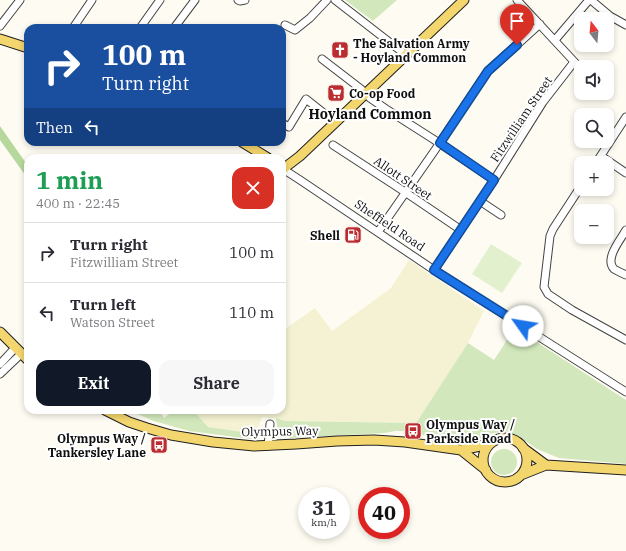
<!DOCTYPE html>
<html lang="en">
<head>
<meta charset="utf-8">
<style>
	:root { --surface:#fff; --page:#f7f7f7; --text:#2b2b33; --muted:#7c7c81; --line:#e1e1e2; --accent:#111827 }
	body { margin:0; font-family:"IBM Plex Serif",serif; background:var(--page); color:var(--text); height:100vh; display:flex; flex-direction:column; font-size:15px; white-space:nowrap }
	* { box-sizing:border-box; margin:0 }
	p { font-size:13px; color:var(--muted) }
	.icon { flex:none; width:22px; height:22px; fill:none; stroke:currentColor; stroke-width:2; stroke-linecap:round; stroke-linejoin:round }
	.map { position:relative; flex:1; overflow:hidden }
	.panel { position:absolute; left:24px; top:154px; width:262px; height:260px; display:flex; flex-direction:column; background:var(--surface); border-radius:12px; box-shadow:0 2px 6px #0003 }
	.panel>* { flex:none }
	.guide { position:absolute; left:24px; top:24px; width:262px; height:122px; border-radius:12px; box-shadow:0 2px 6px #0003; background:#1a4fa0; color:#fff; overflow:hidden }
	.needle { width:26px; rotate:344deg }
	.buttons { position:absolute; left:574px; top:12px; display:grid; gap:8px }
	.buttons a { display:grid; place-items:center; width:40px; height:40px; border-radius:8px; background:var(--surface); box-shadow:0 2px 6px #0003; font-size:20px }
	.speed { position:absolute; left:298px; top:487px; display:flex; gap:8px; font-size:20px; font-weight:700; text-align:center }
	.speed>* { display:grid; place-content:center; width:52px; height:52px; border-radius:50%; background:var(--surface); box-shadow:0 2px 6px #0003; line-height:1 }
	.speed small { font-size:10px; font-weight:400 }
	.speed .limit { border:6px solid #d22; background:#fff; color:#111 }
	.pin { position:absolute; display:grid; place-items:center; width:34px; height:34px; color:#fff; margin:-41px -17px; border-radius:50% 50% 50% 0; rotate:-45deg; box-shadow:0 0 4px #0007 }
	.pin .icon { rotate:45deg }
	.me { position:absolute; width:44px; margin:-22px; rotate:302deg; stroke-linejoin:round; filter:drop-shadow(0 0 3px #0008) }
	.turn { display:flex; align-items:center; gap:14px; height:84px; padding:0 12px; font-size:18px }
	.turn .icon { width:52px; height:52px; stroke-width:2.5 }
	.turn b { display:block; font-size:28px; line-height:34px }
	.then { display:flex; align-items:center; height:38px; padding:0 12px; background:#0003; gap:8px; font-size:15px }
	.round { display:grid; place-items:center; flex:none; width:42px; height:42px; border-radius:12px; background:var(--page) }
	.head { display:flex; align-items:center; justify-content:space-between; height:68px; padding:0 12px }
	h1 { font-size:24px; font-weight:700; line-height:30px; color:#1e9e55 }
	.cta { display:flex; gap:8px; margin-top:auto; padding:8px 12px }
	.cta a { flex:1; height:46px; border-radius:12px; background:var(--accent); color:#fff; font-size:16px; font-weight:700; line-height:46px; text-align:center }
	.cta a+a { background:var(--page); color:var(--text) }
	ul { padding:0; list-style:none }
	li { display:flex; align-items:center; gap:12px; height:60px; padding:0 12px; border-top:1px solid var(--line) }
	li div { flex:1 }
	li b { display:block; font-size:15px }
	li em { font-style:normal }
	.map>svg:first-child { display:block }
</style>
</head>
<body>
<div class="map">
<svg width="626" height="551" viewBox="0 0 626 551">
	<rect width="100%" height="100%" fill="#fefcf2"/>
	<path fill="#f4f2d2" d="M409 260 484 311 468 343 416 423 285 421 280 419 262 417 256 434 207 427 193 410H282V331L315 308 332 331 391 288Z"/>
	<path fill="#d2e8bc" d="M345 0H397L373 21Z
		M515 328 626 400V464L559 458 537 449 520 437 510 432 493 433 485 438 469 441 429 438 419 433 407 431H395L385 433 289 438C278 435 277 429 276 418L285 421 416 423 468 343 494 360Z
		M128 410H159L164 418 175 410H193L208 427 256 434 255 437 250 439 189 431 154 421Z
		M491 462a13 13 0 1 1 26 0a13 13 0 1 1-26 0Z"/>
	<path fill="#b6d89c" d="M0 126 28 166V179L0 140Z"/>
	<path fill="#e3f0ce" d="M491 244 522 263 502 293 472 274Z"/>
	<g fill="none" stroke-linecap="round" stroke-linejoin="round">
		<defs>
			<path id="minor" d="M238 0 240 1 245 0
				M335 0 406 55
				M517 0 581 69
				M591 0 610 16 626 25
				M285 25 295 30 310 18 327 0
				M0 26 20 0
				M73 28 92 0
				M140 28 160 0
				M174 28 195 0
				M555 40 589 0
				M322 59 361 89 370 98 386 109 433 139 494 180
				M282 123 289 127 306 99 335 122
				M333 145 405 192 461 230
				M601 156 626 173
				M596 163 626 117
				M282 169H283L300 180 434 270 626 392
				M581 186 553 229 550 236 544 287 548 294 572 310 626 340
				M480 201 501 215
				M626 230C621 239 604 259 614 269 617 271 622 273 626 275
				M378 232 435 150 488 71 540 24
				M434 270 494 180 543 102 574 62
				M0 364 15 348
				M0 374 21 354
				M268 446 270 424"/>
			<path id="major" d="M0 39 28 48
				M242 142 268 158
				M282 168 283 169 300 156 464 0
				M0 332 28 360
				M105 410 129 422 147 428 171 435 213 442 254 446 296 444 337 441 374 440 405 442 461 450 490 444
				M483 460a22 22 0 1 1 44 0a22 22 0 1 1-44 0Z
				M523 448 546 465
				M461 450 486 470
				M521 475 546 465 626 470"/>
		</defs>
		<use href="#minor" stroke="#424242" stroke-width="9"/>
		<use href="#major" stroke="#202020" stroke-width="11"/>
		<use href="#minor" stroke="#fff" stroke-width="7"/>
		<use href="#major" stroke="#f3d66e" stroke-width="9"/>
	</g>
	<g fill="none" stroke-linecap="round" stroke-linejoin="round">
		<defs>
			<path id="route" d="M517 45 488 71 440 143 494 180 434 270 523 326"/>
		</defs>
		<use href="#route" stroke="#114b97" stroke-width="10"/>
		<use href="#route" stroke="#1a73e8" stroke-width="7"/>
	</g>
	<defs>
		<symbol id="church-square" viewBox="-11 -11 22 22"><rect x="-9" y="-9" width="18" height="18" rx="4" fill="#ba2c2f" stroke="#fff"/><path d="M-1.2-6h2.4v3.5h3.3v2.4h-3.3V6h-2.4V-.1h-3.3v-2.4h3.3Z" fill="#fff"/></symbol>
		<symbol id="supermarket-square" viewBox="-11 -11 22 22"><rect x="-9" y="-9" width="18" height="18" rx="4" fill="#ba2c2f" stroke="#fff"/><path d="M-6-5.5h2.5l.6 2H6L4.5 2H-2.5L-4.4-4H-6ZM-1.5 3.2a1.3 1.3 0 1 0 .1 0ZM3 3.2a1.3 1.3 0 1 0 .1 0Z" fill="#fff"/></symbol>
		<symbol id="fuel-square" viewBox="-11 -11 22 22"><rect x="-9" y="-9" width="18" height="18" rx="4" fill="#ba2c2f" stroke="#fff"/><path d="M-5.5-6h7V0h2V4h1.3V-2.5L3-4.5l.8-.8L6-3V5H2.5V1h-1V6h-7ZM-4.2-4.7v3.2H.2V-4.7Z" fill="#fff"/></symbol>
		<symbol id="bus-square" viewBox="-11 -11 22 22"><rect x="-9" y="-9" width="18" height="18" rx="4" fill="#ba2c2f" stroke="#fff"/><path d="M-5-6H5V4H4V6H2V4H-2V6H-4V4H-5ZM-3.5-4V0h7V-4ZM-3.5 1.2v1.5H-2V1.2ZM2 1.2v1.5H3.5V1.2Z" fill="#fff"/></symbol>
	</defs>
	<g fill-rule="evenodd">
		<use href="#church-square" x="330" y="40" width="20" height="20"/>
		<use href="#supermarket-square" x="326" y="83" width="20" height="20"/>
		<use href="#fuel-square" x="343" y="225" width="20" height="20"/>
		<use href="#bus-square" x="403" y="421" width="20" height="20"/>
		<use href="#bus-square" x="149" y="435" width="20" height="20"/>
	</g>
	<g text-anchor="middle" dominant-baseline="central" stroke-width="4" stroke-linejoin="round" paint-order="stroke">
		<g font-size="12" font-weight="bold" fill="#0f0f0f" stroke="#fff" text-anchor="start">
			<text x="353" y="43">The Salvation Army<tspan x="353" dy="14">- Hoyland Common</tspan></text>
			<text x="349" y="93">Co-op Food</text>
			<text x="340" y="235" text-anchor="end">Shell</text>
			<text x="426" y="424">Olympus Way /<tspan x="426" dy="14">Parkside Road</tspan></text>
			<text x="146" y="438" text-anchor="end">Olympus Way /<tspan x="146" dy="14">Tankersley Lane</tspan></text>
		</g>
		<g font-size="12" fill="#0f0f0f" stroke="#fff">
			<text transform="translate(521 119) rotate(-56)">Fitzwilliam Street</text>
			<text transform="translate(403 178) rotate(34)">Allott Street</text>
			<text transform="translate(390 225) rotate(34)">Sheffield Road</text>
			<text transform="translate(280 431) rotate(-1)">Olympus Way</text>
		</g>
		<g font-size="14" font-weight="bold" fill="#0f0f0f" stroke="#fff">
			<text x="370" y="114">Hoyland Common</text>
		</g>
	</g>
</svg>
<div class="buttons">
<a><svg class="needle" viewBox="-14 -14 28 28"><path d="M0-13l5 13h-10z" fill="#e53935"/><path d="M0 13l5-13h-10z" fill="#7c7c81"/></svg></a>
<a><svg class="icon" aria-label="sound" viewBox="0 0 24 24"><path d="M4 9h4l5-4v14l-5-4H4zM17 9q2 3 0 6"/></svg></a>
<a><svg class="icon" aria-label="search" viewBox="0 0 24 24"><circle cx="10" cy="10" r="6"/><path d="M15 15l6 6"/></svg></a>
<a>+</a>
<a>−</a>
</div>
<div class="speed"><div>31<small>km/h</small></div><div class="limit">40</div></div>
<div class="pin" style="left:517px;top:45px;background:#d93025"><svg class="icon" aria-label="arrive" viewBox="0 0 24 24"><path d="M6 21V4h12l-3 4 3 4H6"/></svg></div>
<svg class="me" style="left:523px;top:326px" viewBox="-20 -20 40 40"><circle r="19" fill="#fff"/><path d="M0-13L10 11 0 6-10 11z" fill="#1a73e8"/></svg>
<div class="guide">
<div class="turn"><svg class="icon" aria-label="right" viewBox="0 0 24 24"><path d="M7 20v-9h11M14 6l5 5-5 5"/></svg><div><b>100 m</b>Turn right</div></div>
<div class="then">Then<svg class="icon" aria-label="left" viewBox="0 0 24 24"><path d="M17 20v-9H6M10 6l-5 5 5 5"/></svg></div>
</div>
<section class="panel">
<div class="head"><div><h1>1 min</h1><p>400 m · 22:45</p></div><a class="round" style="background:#d93025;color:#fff"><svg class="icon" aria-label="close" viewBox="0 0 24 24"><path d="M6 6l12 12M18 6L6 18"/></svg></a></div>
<ul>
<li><svg class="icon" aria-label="right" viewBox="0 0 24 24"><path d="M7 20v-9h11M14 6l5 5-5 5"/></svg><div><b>Turn right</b><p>Fitzwilliam Street</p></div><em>100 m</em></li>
<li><svg class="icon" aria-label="left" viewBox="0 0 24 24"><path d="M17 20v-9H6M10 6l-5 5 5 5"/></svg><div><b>Turn left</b><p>Watson Street</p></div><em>110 m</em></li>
</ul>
<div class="cta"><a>Exit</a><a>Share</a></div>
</section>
</div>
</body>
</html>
